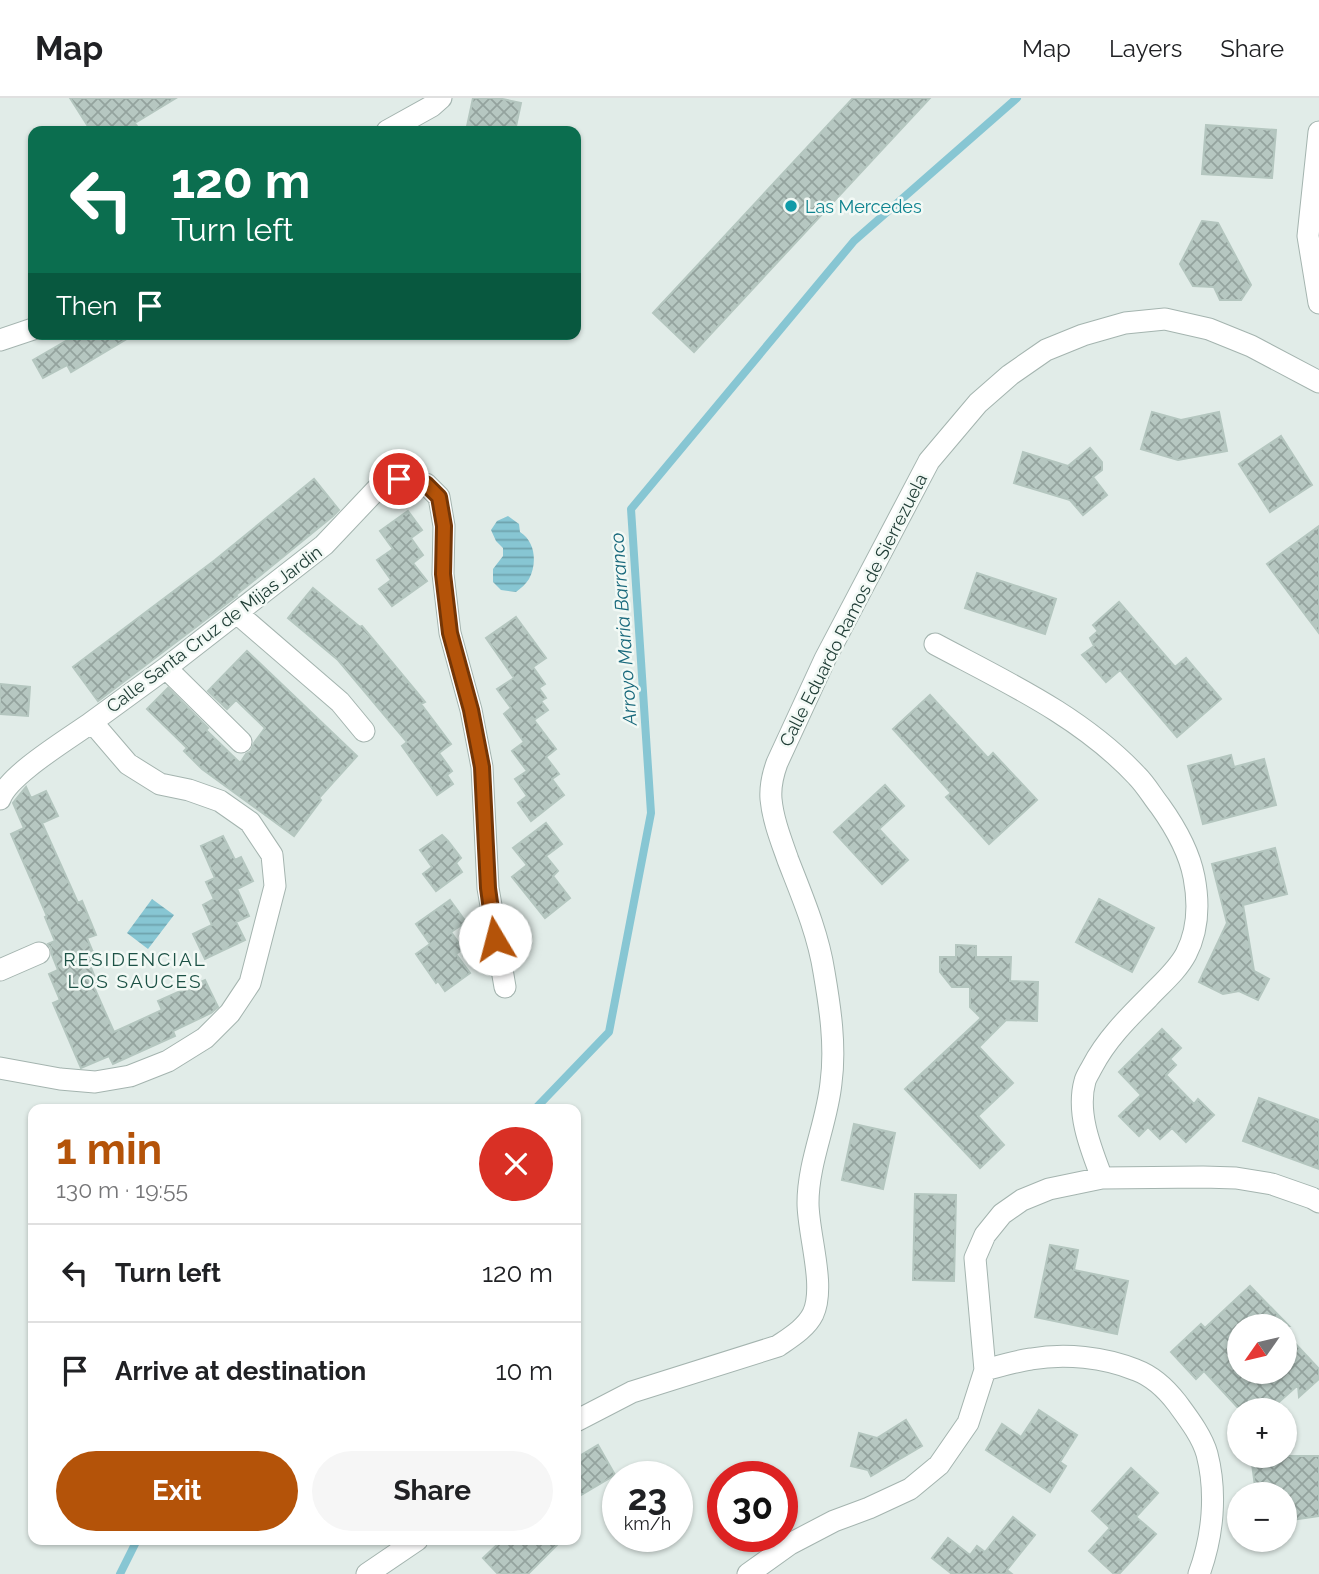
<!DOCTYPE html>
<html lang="en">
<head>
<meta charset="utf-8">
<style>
	:root { --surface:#fff; --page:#f6f6f6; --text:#202124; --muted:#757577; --line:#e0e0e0; --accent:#b45309 }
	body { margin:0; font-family:Raleway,sans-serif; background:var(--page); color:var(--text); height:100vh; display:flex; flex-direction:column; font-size:26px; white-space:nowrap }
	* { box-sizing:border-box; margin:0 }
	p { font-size:23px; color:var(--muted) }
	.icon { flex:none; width:38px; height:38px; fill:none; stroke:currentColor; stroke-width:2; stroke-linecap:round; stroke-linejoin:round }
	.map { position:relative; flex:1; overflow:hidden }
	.panel { position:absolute; left:28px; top:1006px; width:553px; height:441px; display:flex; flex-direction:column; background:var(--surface); border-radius:14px; box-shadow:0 2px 5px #0004 }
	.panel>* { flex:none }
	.top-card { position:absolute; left:28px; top:28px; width:553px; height:214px; border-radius:14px; box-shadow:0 2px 5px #0004; background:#0b6e4f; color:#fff; overflow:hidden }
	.needle { width:46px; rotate:236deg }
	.controls { position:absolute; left:1227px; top:1216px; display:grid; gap:14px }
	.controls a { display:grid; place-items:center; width:70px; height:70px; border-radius:50%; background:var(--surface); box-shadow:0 2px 5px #0004; font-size:35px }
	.speed { position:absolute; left:602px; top:1363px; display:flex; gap:14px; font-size:35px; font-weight:700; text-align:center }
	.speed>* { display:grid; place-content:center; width:91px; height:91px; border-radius:50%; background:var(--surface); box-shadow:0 2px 5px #0004; line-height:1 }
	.speed small { font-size:18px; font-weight:400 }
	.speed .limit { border:10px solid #d22; background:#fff; color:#111 }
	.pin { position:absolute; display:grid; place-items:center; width:60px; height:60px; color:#fff; margin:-30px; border:4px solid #fff; border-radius:50%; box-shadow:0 2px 7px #0007 }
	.me { position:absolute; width:77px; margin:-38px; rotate:352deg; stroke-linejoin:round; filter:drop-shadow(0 0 5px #0008) }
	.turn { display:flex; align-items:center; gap:24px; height:147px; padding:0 28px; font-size:32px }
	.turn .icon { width:91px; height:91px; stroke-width:2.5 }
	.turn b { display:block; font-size:49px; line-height:60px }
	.then { display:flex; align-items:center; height:66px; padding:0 28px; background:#0003; gap:14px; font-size:26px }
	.round { display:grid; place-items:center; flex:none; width:74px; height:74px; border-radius:37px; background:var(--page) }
	.head { display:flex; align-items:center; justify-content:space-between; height:119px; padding:0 28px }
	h1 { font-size:42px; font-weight:700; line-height:52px; color:var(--accent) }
	.primary-button { display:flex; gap:14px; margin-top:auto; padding:14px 28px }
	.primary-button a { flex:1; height:80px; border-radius:42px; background:var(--accent); color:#fff; font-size:28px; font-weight:700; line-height:80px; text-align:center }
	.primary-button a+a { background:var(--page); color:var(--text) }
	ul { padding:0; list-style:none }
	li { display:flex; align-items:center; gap:21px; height:98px; padding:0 28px; border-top:2px solid var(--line) }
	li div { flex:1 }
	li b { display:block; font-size:26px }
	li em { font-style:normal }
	header { display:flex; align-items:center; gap:42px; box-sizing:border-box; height:98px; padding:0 35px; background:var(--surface); border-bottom:2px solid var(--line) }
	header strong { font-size:33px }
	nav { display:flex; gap:38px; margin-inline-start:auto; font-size:24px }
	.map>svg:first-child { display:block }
</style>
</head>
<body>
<header>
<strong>Map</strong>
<nav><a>Map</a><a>Layers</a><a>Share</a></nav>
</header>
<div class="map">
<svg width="1319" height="1476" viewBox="0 0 1319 1476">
	<defs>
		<pattern id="water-rules" width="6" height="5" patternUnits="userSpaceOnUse" patternTransform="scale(1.75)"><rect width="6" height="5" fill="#87c6d3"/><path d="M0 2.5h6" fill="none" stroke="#6ea2ac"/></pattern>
		<pattern id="building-cross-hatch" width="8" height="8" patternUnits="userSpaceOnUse" patternTransform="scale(1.75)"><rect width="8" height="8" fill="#b6c7c1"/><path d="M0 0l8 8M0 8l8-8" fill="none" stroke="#94a39e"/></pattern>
	</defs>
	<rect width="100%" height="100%" fill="#e1ece8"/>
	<path fill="url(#water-rules)" d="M508 418 519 426 520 434C536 444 537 466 529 481 526 486 521 490 516 494L501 492 493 484V471L503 458V450L496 443 491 432 497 423Z
		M152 801 174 817 148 851 127 835Z"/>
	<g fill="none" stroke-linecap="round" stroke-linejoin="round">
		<path stroke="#87c6d3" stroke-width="8" d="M534 1012 609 934 651 715 631 411 854 143 1017 0
			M120 1476 137 1442"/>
	</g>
	<path fill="url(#building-cross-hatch)" stroke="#b4c6bf" stroke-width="2" d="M70 0H176L135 25 140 33H91Z
		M473 0H498L521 5 515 33H466Z
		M853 0H930L694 254 653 215Z
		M1206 27 1276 32 1272 80 1202 76Z
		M1202 123 1218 125 1251 187 1241 202H1220L1214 189 1193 188 1180 166Z
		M78 236H135L71 274 67 267 43 280 33 262Z
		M1152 314 1181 322 1219 314 1227 353 1178 362 1141 351Z
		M1281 338 1312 387 1270 414 1239 366Z
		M1090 350 1102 364V372L1093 379 1107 397 1083 417 1070 402 1014 385 1023 354 1068 368Z
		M314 381 339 412 333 418 236 497 237 498 98 603 73 569 215 462Z
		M408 413 422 432 411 440 423 457 413 465 427 483 392 508 379 491 391 482 377 462 393 451 380 433Z
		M1319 428V535L1267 466Z
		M977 475 1056 501 1045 536 965 510Z
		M313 490 360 529 362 528 425 604 421 606 451 646 439 655 452 673 447 677 453 686 437 697 402 648 407 644 338 562 288 520Z
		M1119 504 1175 569 1186 560 1221 601 1177 639 1120 572 1106 584 1082 557 1094 548 1090 540 1098 533 1093 527Z
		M516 519 546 560 533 569 545 586 539 590 546 600 541 603 548 612 534 622 556 651 546 659 559 676 552 681 564 697 531 723 518 705 527 698 515 681 527 673 512 653 524 644 504 616 511 610 497 591 514 580 486 540Z
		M247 553 357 658 319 700 321 702 294 738 202 671 184 653 187 650 147 611 168 590 208 630 206 632 240 665 246 656 251 653 254 645 265 630 236 602 227 611 208 593Z
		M0 586 30 589 28 618 0 616Z
		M930 597 988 660 993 655 1037 702 989 746 946 699 951 695 893 631Z
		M1231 657 1234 669 1264 661 1276 707 1203 726 1188 668Z
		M885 687 904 708 879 731 908 762 882 786 834 734Z
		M26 689 31 700 46 693 58 718 42 725 78 805 82 803 96 837 87 840 97 864 90 867 98 887 94 889 114 934 162 912 158 903 205 882 218 909 211 915 173 933 175 938 113 966 109 958 81 970 53 905 60 902 49 876 58 872 52 857 51 850 48 846 55 843 45 819 47 818 11 736 24 730 13 705Z
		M546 725 562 746 546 758 558 773 553 778 570 800 545 820 512 779 527 767 513 750Z
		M442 737 448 743 461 760 456 765 462 774 436 793 423 776 432 769 420 752Z
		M223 738 235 762 241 759 253 783 237 791 249 818 236 824 245 842 205 861 193 836 212 827 203 807 214 801 206 784 215 780 201 748Z
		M1275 750 1287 796 1243 807 1254 873 1269 881 1258 902 1239 893 1223 896 1199 884 1227 825 1212 766Z
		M1099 801 1154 830 1132 874 1076 844Z
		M450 802 466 824 451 834 463 851 456 856 470 875 445 893 438 883 436 885 416 856 430 846 416 826Z
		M956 847 976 848V859H1011L1010 883 1038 884 1037 923 1006 922 979 949 1013 985 978 1018 1004 1047 980 1070 905 991 981 920 970 909V889H952L940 874V859H956Z
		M1162 931 1181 950 1170 961 1176 967 1166 977 1194 1006 1198 1001 1214 1017 1186 1044 1172 1030 1160 1041 1148 1029 1139 1038 1119 1018 1141 997 1119 974Z
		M1259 1000 1319 1022V1071L1243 1043Z
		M854 1026 895 1035 883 1091 842 1082Z
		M915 1096 956 1097 954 1183 913 1182Z
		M1050 1147 1078 1152 1074 1172 1128 1183 1117 1236 1035 1219Z
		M1250 1188 1289 1228H1239V1274H1250L1262 1286 1275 1274H1284V1265L1293 1256 1291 1241 1319 1271V1281L1299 1299 1298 1287 1270 1312H1240L1204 1273 1196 1281 1171 1254 1201 1226 1205 1230Z
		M1039 1312 1077 1337 1060 1364 1066 1368 1050 1394 986 1352 1002 1326 1021 1339Z
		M906 1322 922 1348 871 1378 868 1372 851 1368 859 1335 877 1340Z
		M598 1347 615 1377 576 1400V1360Z
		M1251 1358H1319V1418L1284 1423V1396H1256Z
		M1131 1370 1158 1395 1136 1419 1156 1436 1119 1476H1114L1089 1453 1110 1430 1092 1413Z
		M1013 1419 1035 1437 1007 1472 1012 1476H952L932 1460 948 1440 970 1457 977 1448 985 1454Z
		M502 1442H562L528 1476H498L483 1460Z"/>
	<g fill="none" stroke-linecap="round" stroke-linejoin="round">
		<defs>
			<path id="minor" d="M387 33 432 8 441 0
				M1319 34 1308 138 1319 205
				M0 242 33 231
				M238 516 340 604 364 633
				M935 546C1006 584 1081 618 1137 678 1146 687 1152 698 1160 708 1175 729 1189 753 1194 779 1199 805 1199 831 1186 856 1177 873 1161 886 1148 900 1127 921 1106 942 1092 969 1090 973 1086 979 1085 983 1076 1015 1091 1051 1102 1080
				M166 570 241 644
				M92 624 166 570 324 447 377 391 399 381 426 386 439 399 444 428 443 476 450 535 471 612 482 669 488 790 505 889
				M0 701C8 677 70 640 92 624L128 666 160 686 189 692 220 703 250 724 272 757 275 788 250 885 230 915 205 940 168 963 130 978 95 984 60 981 0 970
				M0 872 39 855
				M985 1272C1000 1268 1016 1263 1031 1261 1065 1255 1104 1259 1136 1272 1152 1278 1167 1292 1177 1305 1188 1320 1202 1338 1207 1356 1217 1395 1213 1438 1199 1476
				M576 1323 632 1294 778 1248C791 1239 806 1230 813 1216 826 1188 808 1136 808 1105 808 1064 827 1025 831 985 836 948 830 909 824 874 818 835 802 798 788 762 781 742 773 722 771 701 770 688 773 676 777 665L825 561 929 363 978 305 1010 277 1046 252 1083 237 1125 225 1165 221 1209 231 1251 248 1319 284
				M367 1476 417 1442
				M748 1476 790 1446 834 1423 869 1410 910 1391 939 1367 968 1325 985 1272 975 1160 985 1137 1002 1116 1022 1102 1049 1091 1102 1080 1203 1079 1236 1080 1272 1086 1312 1100 1319 1104"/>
		</defs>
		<use href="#minor" stroke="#a4b4af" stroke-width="23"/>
		<use href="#minor" stroke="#fff" stroke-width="21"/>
	</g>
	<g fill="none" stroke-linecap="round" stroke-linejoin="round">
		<defs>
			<path id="route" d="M399 381 426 386 439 399 444 428 443 476 450 535 471 612 482 669 488 790 495 841"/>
		</defs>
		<use href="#route" stroke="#753606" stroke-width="18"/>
		<use href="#route" stroke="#b45309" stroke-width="12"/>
	</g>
	<circle fill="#0f9aa8" stroke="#f2f9f5" stroke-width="2.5" cx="791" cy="108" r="7"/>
	<g text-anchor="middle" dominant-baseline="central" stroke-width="5" stroke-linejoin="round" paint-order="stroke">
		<g font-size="18" fill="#0d838f" stroke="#f2f9f5" text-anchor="start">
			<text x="805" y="108">Las Mercedes</text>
		</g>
		<g font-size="18" fill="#213e37" stroke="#f2f9f5">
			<text transform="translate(853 512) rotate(-63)">Calle Eduardo Ramos de Sierrezuela</text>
			<text transform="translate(214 531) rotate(-37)">Calle Santa Cruz de Mijas Jardin</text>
		</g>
		<g font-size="19" font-style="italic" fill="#19697c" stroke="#f2f9f5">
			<text transform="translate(623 531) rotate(-94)">Arroyo Maria Barranco</text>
		</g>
		<g font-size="19" letter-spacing="2" fill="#1c5145" stroke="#f2f9f5">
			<text x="135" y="861">RESIDENCIAL<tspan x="135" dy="22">LOS SAUCES</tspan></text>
		</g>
	</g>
</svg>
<div class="controls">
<a><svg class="needle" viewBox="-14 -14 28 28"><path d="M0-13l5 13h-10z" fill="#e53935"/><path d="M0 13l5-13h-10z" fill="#757577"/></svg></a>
<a>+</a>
<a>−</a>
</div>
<div class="speed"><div>23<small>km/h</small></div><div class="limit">30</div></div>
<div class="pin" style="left:399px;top:381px;background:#d93025"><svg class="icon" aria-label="arrive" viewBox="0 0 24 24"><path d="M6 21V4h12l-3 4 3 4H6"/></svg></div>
<svg class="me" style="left:495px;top:841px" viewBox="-20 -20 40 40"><circle r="19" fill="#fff"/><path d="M0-13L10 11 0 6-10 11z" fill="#b45309"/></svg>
<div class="top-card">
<div class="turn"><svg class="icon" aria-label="left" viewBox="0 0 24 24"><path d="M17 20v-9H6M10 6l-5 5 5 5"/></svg><div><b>120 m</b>Turn left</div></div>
<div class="then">Then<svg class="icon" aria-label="arrive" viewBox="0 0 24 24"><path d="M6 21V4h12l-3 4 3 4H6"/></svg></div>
</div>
<section class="panel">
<div class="head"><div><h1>1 min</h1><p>130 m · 19:55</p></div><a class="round" style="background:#d93025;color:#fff"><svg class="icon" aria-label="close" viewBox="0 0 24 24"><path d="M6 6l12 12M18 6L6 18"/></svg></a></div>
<ul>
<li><svg class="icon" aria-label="left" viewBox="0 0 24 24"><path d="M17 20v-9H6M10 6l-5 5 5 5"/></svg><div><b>Turn left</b></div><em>120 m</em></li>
<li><svg class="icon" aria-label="arrive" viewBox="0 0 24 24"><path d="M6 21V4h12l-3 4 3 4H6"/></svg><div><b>Arrive at destination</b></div><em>10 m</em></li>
</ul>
<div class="primary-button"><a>Exit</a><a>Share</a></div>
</section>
</div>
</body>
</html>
